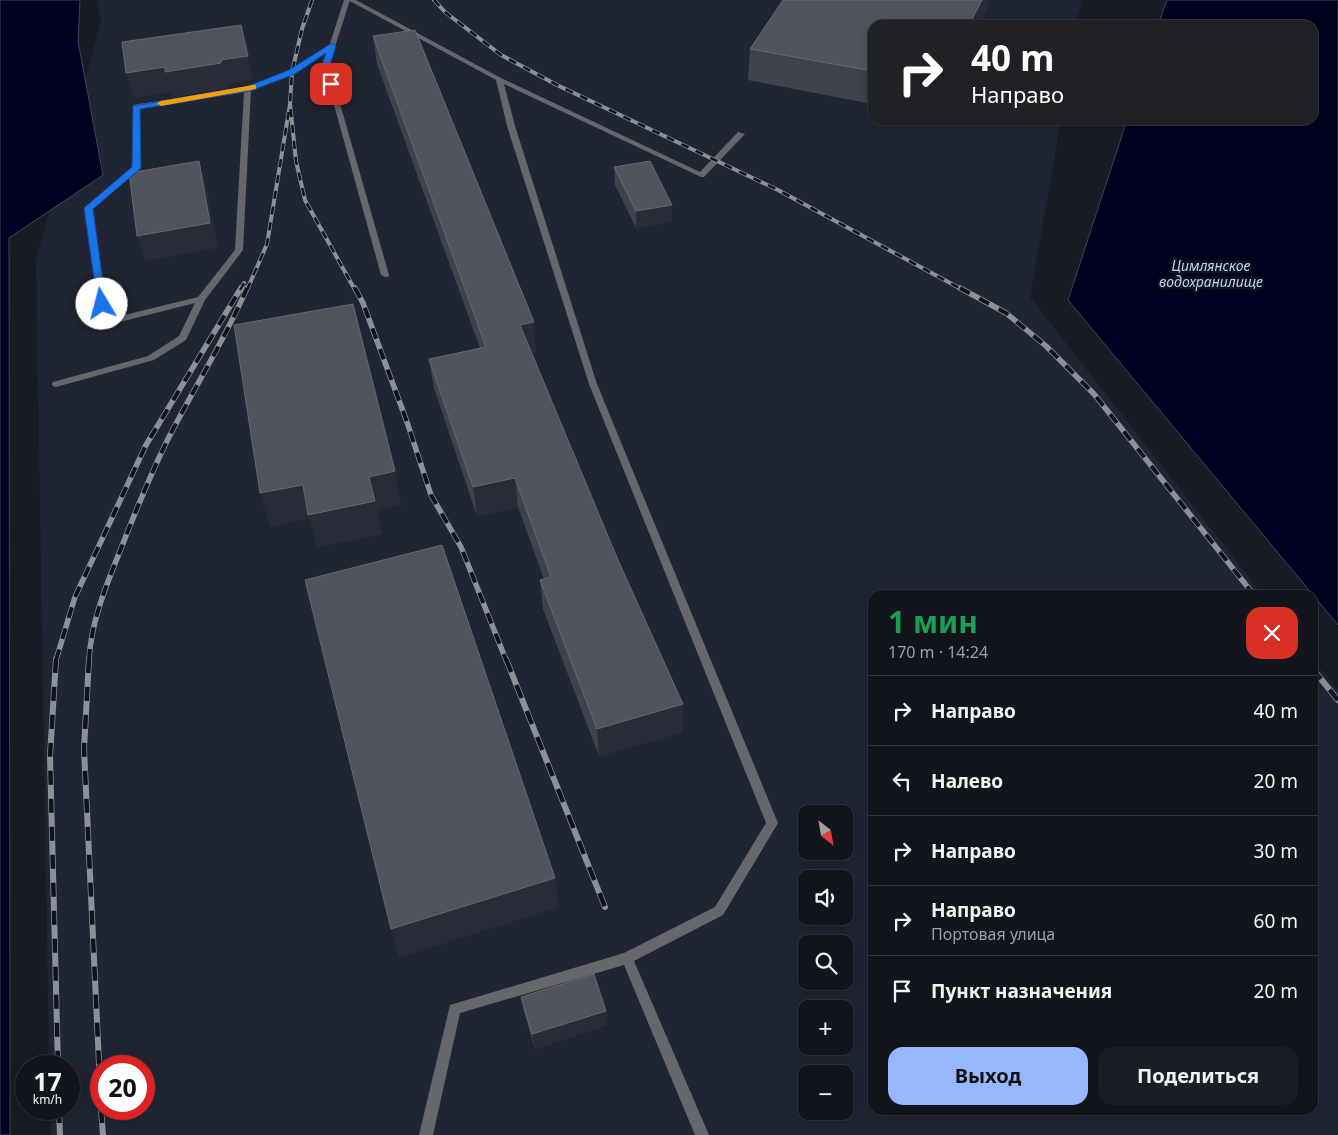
<!DOCTYPE html>
<html lang="ru">
<head>
<meta charset="utf-8">
<style>
	:root { --surface:#12151c; --page:#1b1e25; --text:#f1f3f6; --muted:#9c9fa3; --line:#31343b; --accent:#98b6fd }
	body { margin:0; font-family:"Noto Sans",sans-serif; background:var(--page); color:var(--text); height:100vh; display:flex; flex-direction:column; font-size:19px; white-space:nowrap }
	* { box-sizing:border-box; margin:0 }
	p { font-size:16px; color:var(--muted) }
	.icon { flex:none; width:28px; height:28px; fill:none; stroke:currentColor; stroke-width:2; stroke-linecap:round; stroke-linejoin:round }
	.map { position:relative; flex:1; overflow:hidden }
	.sheet { position:absolute; left:868px; top:590px; width:450px; height:525px; display:flex; flex-direction:column; background:var(--surface); border-radius:15px; box-shadow:0 2px 12px #0003,0 0 0 1px var(--line) }
	.sheet>* { flex:none }
	.top-card { position:absolute; left:868px; top:20px; width:450px; height:105px; border-radius:15px; box-shadow:0 2px 12px #0003,0 0 0 1px var(--line); background:#202124; color:#fff; overflow:hidden }
	.needle { width:32px; rotate:149deg }
	.controls { position:absolute; left:798px; top:805px; display:grid; gap:10px }
	.controls a { display:grid; place-items:center; width:55px; height:55px; border-radius:10px; background:var(--surface); box-shadow:0 2px 12px #0003,0 0 0 1px var(--line); font-size:25px }
	.speed { position:absolute; left:15px; top:1055px; display:flex; gap:10px; font-size:25px; font-weight:700; text-align:center }
	.speed>* { display:grid; place-content:center; width:65px; height:65px; border-radius:50%; background:var(--surface); box-shadow:0 2px 12px #0003,0 0 0 1px var(--line); line-height:1 }
	.speed small { font-size:12px; font-weight:400 }
	.speed .limit { border:8px solid #d22; background:#fff; color:#111 }
	.pin { position:absolute; display:grid; place-items:center; width:42px; height:42px; color:#fff; margin:-21px; border-radius:10px; box-shadow:0 2px 8px #0006 }
	.me { position:absolute; width:55px; margin:-28px; rotate:352deg; stroke-linejoin:round; filter:drop-shadow(0 0 4px #0008) }
	.turn { display:flex; align-items:center; gap:18px; height:105px; padding:0 20px; font-size:22px }
	.turn .icon { width:65px; height:65px; stroke-width:2.5 }
	.turn b { display:block; font-size:35px; line-height:42px }
	.round { display:grid; place-items:center; flex:none; width:52px; height:52px; border-radius:15px; background:var(--page) }
	.overview { display:flex; align-items:center; justify-content:space-between; height:85px; padding:0 20px }
	h1 { font-size:30px; font-weight:700; line-height:38px; color:#1e9e55 }
	.primary-button { display:flex; gap:10px; margin-top:auto; padding:10px 20px }
	.primary-button a { flex:1; height:58px; border-radius:15px; background:var(--accent); color:#111; font-size:20px; font-weight:700; line-height:58px; text-align:center }
	.primary-button a+a { background:var(--page); color:var(--text) }
	ul { padding:0; list-style:none }
	li { display:flex; align-items:center; gap:15px; height:70px; padding:0 20px; border-top:1px solid var(--line) }
	li div { flex:1 }
	li b { display:block; font-size:19px }
	li em { font-style:normal }
	.map>svg:first-child { display:block }
</style>
</head>
<body>
<div class="map">
<svg width="1338" height="1135" viewBox="0 0 1338 1135">
	<rect width="100%" height="100%" fill="#181c25"/>
	<path fill="#1f2533" fill-rule="evenodd" d="M97 0H1082L1077 25H872V120H1061L1030 297 1263 595H872V1110H1312L1313 659 1338 691V1135H51L50 1109H69V1066H49L36 260 101 22ZM806 814H844V851H806ZM806 879H844V916H806ZM806 944H844V981H806ZM806 1009H844V1046H806ZM101 1066H144V1109H101ZM806 1074H844V1111H806Z"/>
	<path fill="#010020" stroke="#43435b" d="M0 0H80L78 41 103 175 9 238 10 1135H0Z
		M1167 0H1338V625L1068 300 1127 120H1312V25H1158Z"/>
	<g fill="none" stroke-linecap="round" stroke-linejoin="round">
		<path fill="#65676c" fill-rule="evenodd" d="M348 0H356L501 78 700 172 738 132 745 134 704 177H701L504 84 515 126 597 384 778 823 723 915 634 961 709 1135H695L624 965 460 1013 433 1135H419L450 1005 624 953 715 907 766 823 589 384 507 126 496 80Z
			M332 43 335 45 334 46 294 73 251 90 243 250 205 300 186 340 154 360 56 387 53 386 52 384 53 382 148 356 179 336 195 303 104 326 100 323 84 208 132 167 133 105 246 87 290 71ZM244 92 235 250 198 297 108 319 92 209 140 168V109Z
			M324 64 329 65 389 275 388 277H385L381 275 323 65Z"/>
		<path fill="#65676c" fill-rule="evenodd" d="M344 0H350L329 65 324 66 323 65Z"/>
		<defs>
			<path id="rail-far2" d="M312 0 302 29 292 72 290 104 296 161 305 200 355 290
				M434 0 445 12 501 55 557 85 778 190 963 290
				M240 290 244 283
				M247 290 267 244 290 104"/>
			<path id="rail-far1" d="M355 288 363 303 407 422 431 495 461 547 506 660
				M960 288 1006 313 1046 346 1094 394 1254 595
				M56 660 75 597 146 445 241 288
				M89 660C91 622 106 586 120 551 134 515 149 478 166 443 192 391 224 342 247 288"/>
			<path id="rail" d="M56 659 50 756 58 1066
				M89 659 84 749 101 1105
				M506 659 605 907
				M1312 668 1338 700
				M59 1109 60 1135
				M101 1109 103 1135"/>
		</defs>
		<use href="#rail-far2" stroke="#8c9097" stroke-width="4"/>
		<use href="#rail-far1" stroke="#8c9097" stroke-width="5.5"/>
		<use href="#rail" stroke="#8c9097" stroke-width="6"/>
		<use href="#rail-far2" stroke="#0f131b" stroke-width="2.5" stroke-dasharray="8" stroke-linecap="butt"/>
		<use href="#rail-far1" stroke="#0f131b" stroke-width="4" stroke-dasharray="11" stroke-linecap="butt"/>
		<use href="#rail" stroke="#0f131b" stroke-width="4.5" stroke-dasharray="14" stroke-linecap="butt"/>
	</g>
	<path fill="#3f434c" d="M783 0H989L987 8 979 25H872V104L748 80 750 49Z
		M373 36 536 351 531 352 683 732 599 756 543 609 540 580 544 579 518 507 477 516 434 388 429 359 480 348 377 64Z
		M614 167 672 205V222L636 228 615 185Z
		M521 997 606 1011 607 1025 535 1049 524 1012Z"/>
	<path fill="#282c36" d="M982 0H989L987 8 979 25H969Z
		M241 25 253 80 227 84 228 88 172 97 171 92 133 98 126 73 221 60Z
		M199 161 206 186 218 248 145 261 137 236Z
		M672 205V222L636 228V211Z
		M534 322 536 351 523 354 520 325Z
		M395 471 401 505 377 510 382 534 317 548 309 519 270 527 260 493 303 485 369 477Z
		M515 478 518 507 477 516 473 487Z
		M683 704V732L599 756 597 729Z
		M555 878 559 907 399 958 391 929Z
		M606 1011 607 1025 535 1049 532 1034Z"/>
	<path fill="#50545d" stroke="#666972" d="M783 0H982L969 25H872V71L750 49Z
		M241 25 248 56 221 60V63L165 72V67L126 73 122 42Z
		M415 30 534 322 520 325 618 560 683 704 597 729 540 580 551 577 515 478 473 487 429 359 486 347 373 36Z
		M199 161 210 223 137 236 129 173Z
		M650 161 672 205 636 211 614 167Z
		M353 304 395 471 369 477 375 501 308 515 303 485 260 493 234 325Z
		M442 545 555 878 391 929 305 580Z
		M594 974 606 1011 532 1034 521 997Z"/>
	<path fill="#1a73e8" stroke="#114b97" d="M332 43 336 46 330 65 334 86 327 84 322 65 326 53 295 74 250 91 140 109 141 168 93 209 106 304 105 306H98L84 208 132 167 133 106 246 87 289 70Z"/>
	<path fill="#f59e0b" d="M253 85H256V89L161 106 157 103 161 101Z"/>
	<g text-anchor="middle" dominant-baseline="central" stroke-width="5" stroke-linejoin="round" paint-order="stroke">
		<g font-size="14" font-style="italic" fill="#bed1fc" stroke="#0f131b">
			<text x="1211" y="265">Цимлянское<tspan x="1211" dy="16">водохранилище</tspan></text>
		</g>
	</g>
</svg>
<div class="controls">
<a><svg class="needle" viewBox="-14 -14 28 28"><path d="M0-13l5 13h-10z" fill="#e53935"/><path d="M0 13l5-13h-10z" fill="#9c9fa3"/></svg></a>
<a><svg class="icon" aria-label="sound" viewBox="0 0 24 24"><path d="M4 9h4l5-4v14l-5-4H4zM17 9q2 3 0 6"/></svg></a>
<a><svg class="icon" aria-label="search" viewBox="0 0 24 24"><circle cx="10" cy="10" r="6"/><path d="M15 15l6 6"/></svg></a>
<a>+</a>
<a>−</a>
</div>
<div class="speed"><div>17<small>km/h</small></div><div class="limit">20</div></div>
<div class="pin" style="left:331px;top:84px;background:#d93025"><svg class="icon" aria-label="arrive" viewBox="0 0 24 24"><path d="M6 21V4h12l-3 4 3 4H6"/></svg></div>
<svg class="me" style="left:102px;top:304px" viewBox="-20 -20 40 40"><circle r="19" fill="#fff"/><path d="M0-13L10 11 0 6-10 11z" fill="#1a73e8"/></svg>
<div class="top-card">
<div class="turn"><svg class="icon" aria-label="right" viewBox="0 0 24 24"><path d="M7 20v-9h11M14 6l5 5-5 5"/></svg><div><b>40 m</b>Направо</div></div>
</div>
<section class="sheet">
<div class="overview"><div><h1>1 мин</h1><p>170 m · 14:24</p></div><a class="round" style="background:#d93025;color:#fff"><svg class="icon" aria-label="close" viewBox="0 0 24 24"><path d="M6 6l12 12M18 6L6 18"/></svg></a></div>
<ul>
<li><svg class="icon" aria-label="right" viewBox="0 0 24 24"><path d="M7 20v-9h11M14 6l5 5-5 5"/></svg><div><b>Направо</b></div><em>40 m</em></li>
<li><svg class="icon" aria-label="left" viewBox="0 0 24 24"><path d="M17 20v-9H6M10 6l-5 5 5 5"/></svg><div><b>Налево</b></div><em>20 m</em></li>
<li><svg class="icon" aria-label="right" viewBox="0 0 24 24"><path d="M7 20v-9h11M14 6l5 5-5 5"/></svg><div><b>Направо</b></div><em>30 m</em></li>
<li><svg class="icon" aria-label="right" viewBox="0 0 24 24"><path d="M7 20v-9h11M14 6l5 5-5 5"/></svg><div><b>Направо</b><p>Портовая улица</p></div><em>60 m</em></li>
<li><svg class="icon" aria-label="arrive" viewBox="0 0 24 24"><path d="M6 21V4h12l-3 4 3 4H6"/></svg><div><b>Пункт назначения</b></div><em>20 m</em></li>
</ul>
<div class="primary-button"><a>Выход</a><a>Поделиться</a></div>
</section>
</div>
</body>
</html>
